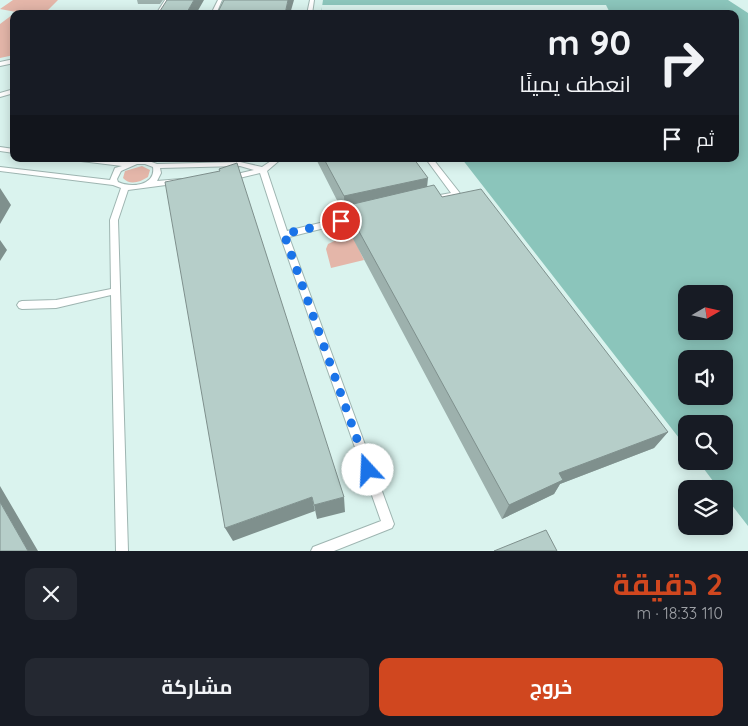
<!DOCTYPE html>
<html lang="ar">
<head>
<meta charset="utf-8">
<style>
	:root { --surface:#171b24; --page:#242831; --text:#f1f3f6; --muted:#9ea1a6; --accent:#d0471f }
	body { margin:0; font-family:Quicksand,Cairo,sans-serif; background:var(--page); color:var(--text); direction:rtl; height:100vh; display:flex; flex-direction:column; font-size:19px; white-space:nowrap }
	* { box-sizing:border-box; margin:0 }
	p { font-size:16px; color:var(--muted) }
	.icon { flex:none; width:28px; height:28px; fill:none; stroke:currentColor; stroke-width:2; stroke-linecap:round; stroke-linejoin:round }
	.map { position:relative; height:551px; overflow:hidden; direction:ltr }
	.details { display:flex; flex-direction:column; background:var(--surface); flex:1 }
	.details>* { flex:none }
	.banner { position:absolute; left:10px; top:10px; width:729px; height:152px; border-radius:10px; box-shadow:0 2px 12px #0003; direction:rtl; background:#171b24; color:var(--text); overflow:hidden }
	.needle { width:32px; rotate:81deg }
	.controls { position:absolute; left:678px; top:285px; display:grid; gap:10px }
	.controls a { display:grid; place-items:center; width:55px; height:55px; border-radius:10px; background:var(--surface); box-shadow:0 2px 12px #0003; font-size:25px }
	.pin { position:absolute; display:grid; place-items:center; width:42px; height:42px; color:#fff; margin:-21px; border:2px solid #fff; border-radius:50%; box-shadow:0 1px 5px #0007 }
	.me { position:absolute; width:55px; margin:-28px; rotate:340deg; stroke-linejoin:round; filter:drop-shadow(0 0 4px #0008) }
	.turn { display:flex; align-items:center; gap:18px; height:105px; padding:0 25px; font-size:22px }
	.turn .icon { width:65px; height:65px; stroke-width:2.5 }
	.turn b { display:block; font-size:35px; line-height:42px }
	.then { display:flex; align-items:center; height:48px; padding:0 25px; background:#0003; gap:10px; font-size:19px }
	.round { display:grid; place-items:center; flex:none; width:52px; height:52px; border-radius:10px; background:var(--page) }
	.head { display:flex; align-items:center; justify-content:space-between; height:85px; padding:0 25px }
	h1 { font-size:30px; font-weight:700; line-height:38px; color:var(--accent) }
	.cta { display:flex; gap:10px; margin-top:auto; padding:10px 25px }
	.cta a { flex:1; height:58px; border-radius:10px; background:var(--accent); color:#fff; font-size:20px; font-weight:700; line-height:58px; text-align:center }
	.cta a+a { background:var(--page); color:var(--text) }
	.map>svg:first-child { display:block }
</style>
</head>
<body>
<div class="map">
<svg width="748" height="551" viewBox="0 0 748 551">
	<rect width="100%" height="100%" fill="#daf3ee"/>
	<path fill="#e4b6a9" d="M13 0H58L44 14H14V55L0 58V24L16 12 0 9Z
		M142 166 150 170 148 177C140 182 130 186 123 178L125 171Z
		M351 233 364 260 331 268 326 249 328 244Z"/>
	<path fill="#8bc5bb" fill-rule="evenodd" d="M323 0H728L748 13V526L724 495V489H719L698 461H724V424H686V447L462 159H735V14H321ZM686 294H724V331H686ZM686 359H724V396H686Z"/>
	<path fill="#daf3ee" d="M322 5H606L609 11 322 10Z"/>
	<g fill="none" stroke-linecap="round" stroke-linejoin="round">
		<defs>
			<path id="lane" d="M165 0H169L161 14H156Z
				M218 0H222L216 14H211Z
				M310 0H314L312 14H307Z
				M14 59V63L0 66V62Z
				M14 89V93L0 97V93Z
				M0 147 14 149V153L0 151Z
				M77 159H98L129 162 136 160H146L157 164 240 162 262 167 274 159H281L267 171 287 231 361 213 364 214 365 216 364 218 289 237 394 524 392 528 334 551H311L313 547 381 521 280 235 260 173 231 180 227 178 228 176 254 170 240 166 160 168 161 173 157 181 181 179 185 181 181 183 128 190 118 220 128 551H116L111 295 56 308 22 309 19 308 17 305 19 302 22 301 56 300 111 289 110 220 121 188 113 185 0 171V167L110 180 115 168 122 166 81 161ZM137 164H145L153 167C156 186 130 188 118 182L117 179 121 171Z
				M426 159H433L459 192 460 194 459 196 432 201H429L428 199 429 197 451 193Z"/>
		</defs>
		<use href="#lane" stroke="#9eb5b1" stroke-width="2"/>
		<use href="#lane" fill="#fff" fill-rule="evenodd"/>
	</g>
	<path fill="#9db1ad" d="M137 0H163L160 4H138Z
		M316 159H414L427 187 442 197 668 432 654 448 560 484 554 494 502 519 351 235 350 215 345 216 317 161Z"/>
	<path fill="#7f908d" d="M194 0H204L196 14H186Z
		M288 0H294L290 14H285Z
		M428 178 426 197 349 205 350 215 345 216 344 196Z
		M0 188 11 205 0 224Z
		M0 240 7 250 0 261Z
		M668 432 654 448 560 484 554 494 502 519 509 505 559 473Z
		M0 486 38 551H28L0 502Z
		M312 497 315 511 233 541 225 528Z
		M344 497 345 512 317 519 314 505Z"/>
	<path fill="#b6cec9" stroke="#7f908d" d="M167 0H194L186 14H158Z
		M224 0H288L285 14H217Z
		M324 159H414L428 178 344 196Z
		M237 163 344 497 314 505 312 497 225 528 165 182 220 171 219 169Z
		M434 185 442 197 481 189 668 432 559 473 563 480 509 505 350 215 354 214 349 205Z
		M0 502 28 551H0Z
		M546 530 557 551H494Z"/>
	<g fill="none" stroke-linecap="round" stroke-linejoin="round">
		<path stroke="#1a73e8" stroke-width="9" stroke-dasharray="0 16.2" d="M341 221 284 234 368 470"/>
	</g>
</svg>
<div class="controls">
<a><svg class="needle" viewBox="-14 -14 28 28"><path d="M0-13l5 13h-10z" fill="#e53935"/><path d="M0 13l5-13h-10z" fill="#9ea1a6"/></svg></a>
<a><svg class="icon" aria-label="sound" viewBox="0 0 24 24"><path d="M4 9h4l5-4v14l-5-4H4zM17 9q2 3 0 6"/></svg></a>
<a><svg class="icon" aria-label="search" viewBox="0 0 24 24"><circle cx="10" cy="10" r="6"/><path d="M15 15l6 6"/></svg></a>
<a><svg class="icon" aria-label="layers" viewBox="0 0 24 24"><path d="M12 4l9 5-9 5-9-5zM3 14l9 5 9-5"/></svg></a>
</div>
<div class="pin" style="left:341px;top:221px;background:#d93025"><svg class="icon" aria-label="arrive" viewBox="0 0 24 24"><path d="M6 21V4h12l-3 4 3 4H6"/></svg></div>
<svg class="me" style="left:368px;top:470px" viewBox="-20 -20 40 40"><circle r="19" fill="#fff"/><path d="M0-13L10 11 0 6-10 11z" fill="#1a73e8"/></svg>
<div class="banner">
<div class="turn"><svg class="icon" aria-label="right" viewBox="0 0 24 24"><path d="M7 20v-9h11M14 6l5 5-5 5"/></svg><div><b>90 m</b>انعطف يمينًا</div></div>
<div class="then">ثم<svg class="icon" aria-label="arrive" viewBox="0 0 24 24"><path d="M6 21V4h12l-3 4 3 4H6"/></svg></div>
</div>
</div>
<section class="details">
<div class="head"><div><h1>2 دقيقة</h1><p>110 m · 18:33</p></div><a class="round"><svg class="icon" aria-label="close" viewBox="0 0 24 24"><path d="M6 6l12 12M18 6L6 18"/></svg></a></div>
<div class="cta"><a>خروج</a><a>مشاركة</a></div>
</section>
</body>
</html>
